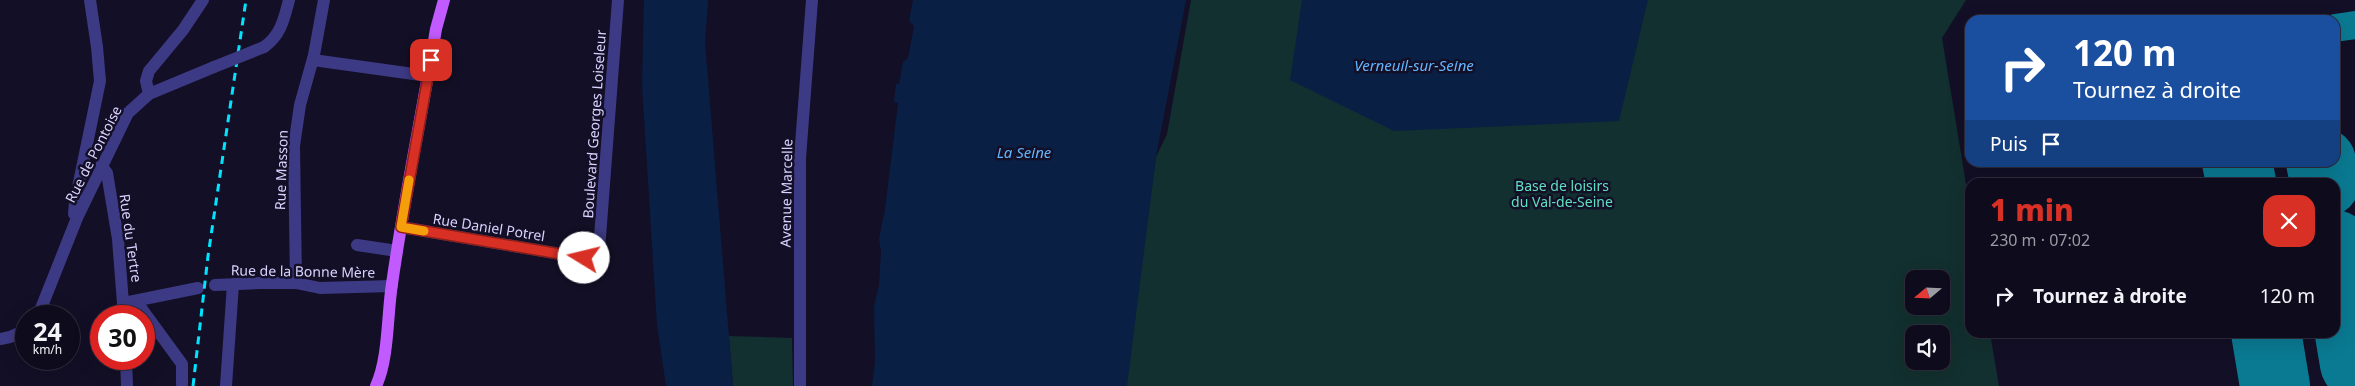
<!DOCTYPE html>
<html lang="fr">
<head>
<meta charset="utf-8">
<style>
	:root { --surface:#0e0b1c; --page:#1c1929; --text:#f1f3f6; --muted:#9b9ba3; --line:#2e2b3b; --accent:#d93025 }
	body { margin:0; font-family:"Noto Sans",sans-serif; background:var(--page); color:var(--text); height:100vh; display:flex; flex-direction:column; font-size:19px; white-space:nowrap }
	* { box-sizing:border-box; margin:0 }
	p { font-size:16px; color:var(--muted) }
	.icon { flex:none; width:28px; height:28px; fill:none; stroke:currentColor; stroke-width:2; stroke-linecap:round; stroke-linejoin:round }
	.map { position:relative; flex:1; overflow:hidden }
	.details { position:absolute; left:1965px; top:178px; width:375px; height:160px; display:flex; flex-direction:column; background:var(--surface); border-radius:15px; box-shadow:0 5px 20px #0002,0 0 0 1px var(--line) }
	.details>* { flex:none }
	.top-card { position:absolute; left:1965px; top:15px; width:375px; height:152px; border-radius:15px; box-shadow:0 5px 20px #0002,0 0 0 1px var(--line); background:#1a4fa0; color:#fff; overflow:hidden }
	.needle { width:32px; rotate:251deg }
	.tools { position:absolute; left:1905px; top:270px; display:grid; gap:10px }
	.tools a { display:grid; place-items:center; width:45px; height:45px; border-radius:10px; background:var(--surface); box-shadow:0 5px 20px #0002,0 0 0 1px var(--line); font-size:25px }
	.speed { position:absolute; left:15px; top:305px; display:flex; gap:10px; font-size:25px; font-weight:700; text-align:center }
	.speed>* { display:grid; place-content:center; width:65px; height:65px; border-radius:50%; background:var(--surface); box-shadow:0 5px 20px #0002,0 0 0 1px var(--line); line-height:1 }
	.speed small { font-size:12px; font-weight:400 }
	.speed .limit { border:8px solid #d22; background:#fff; color:#111 }
	.pin { position:absolute; display:grid; place-items:center; width:42px; height:42px; color:#fff; margin:-21px; border-radius:10px; box-shadow:0 2px 8px #0006 }
	.me { position:absolute; width:55px; margin:-28px; rotate:279deg; stroke-linejoin:round; filter:drop-shadow(0 0 4px #0008) }
	.turn { display:flex; align-items:center; gap:18px; height:105px; padding:0 25px; font-size:22px }
	.turn .icon { width:65px; height:65px; stroke-width:2.5 }
	.turn b { display:block; font-size:35px; line-height:42px }
	.then { display:flex; align-items:center; height:48px; padding:0 25px; background:#0003; gap:10px; font-size:19px }
	.round { display:grid; place-items:center; flex:none; width:52px; height:52px; border-radius:15px; background:var(--page) }
	.summary { display:flex; align-items:center; justify-content:space-between; height:85px; padding:0 25px }
	h1 { font-size:30px; font-weight:800; line-height:38px; color:var(--accent) }
	ul { padding:0; list-style:none }
	li { display:flex; align-items:center; gap:15px; height:65px; padding:0 25px }
	li div { flex:1 }
	li b { display:block; font-size:19px }
	li em { font-style:normal }
	.map>svg:first-child { display:block }
</style>
</head>
<body>
<div class="map">
<svg width="2355" height="386" viewBox="0 0 2355 386">
	<rect width="100%" height="100%" fill="#130f26"/>
	<path fill="#12302f" fill-rule="evenodd" d="M1191 0H1966L1942 38 1970 208V332L1990 333 1999 386H1125L1156 157 1167 134ZM1914 279H1941V306H1914ZM1914 334H1941V361H1914Z
		M729 336 792 338 793 386H733Z"/>
	<path fill="#0a1f44" d="M644 0H708L705 42 733 386H666L657 325 642 85Z
		M913 0H1186L1156 157 1127 386H872L875 362 874 306 879 285 881 252 879 239 885 209 898 103 894 102 896 84H899L903 62 908 58 914 26 909 21Z
		M1302 0H1648L1619 121 1394 131 1290 80Z"/>
	<g fill="none" stroke-linecap="round" stroke-linejoin="round">
		<path stroke="#0a7a92" stroke-width="28" d="M2335 28 2355 25"/>
		<path stroke="#0a7a92" stroke-width="70" d="M2237 162 2241 182
			M2321 162 2325 182
			M2335 245 2355 364
			M2266 332 2275 386"/>
		<path stroke="#3d3a85" stroke-width="12" d="M264 47C281 35 284 19 289 0
			M313 60 428 76
			M149 94 146 81 149 71 183 30 203 0
			M101 165 107 173 118 239 124 316
			M77 218 74 214 75 202 100 81 97 47 90 0
			M401 227 584 258 599 250 618 0
			M357 245 397 251
			M296 283 294 146 300 105 314 55 324 0
			M215 285 260 283H296L320 288 392 286
			M136 301 182 364V384
			M129 302 198 288
			M38 316 77 218 128 113 149 94 214 67
			M0 339 10 337 26 330
			M126 359 127 386
			M226 386 233 284
			M800 386V158L812 0"/>
		<path stroke="#c25bff" stroke-width="12" d="M376 386C389 358 387 315 392 284 404 199 422 114 436 29L444 0"/>
		<path stroke="#00e5ff" stroke-width="3" stroke-dasharray="8 6" stroke-linecap="butt" d="M193 386 208 256 246 0"/>
		<path stroke="#3d3a85" stroke-width="12" d="M214 67 264 47"/>
	</g>
	<g fill="none" stroke-linecap="round" stroke-linejoin="round">
		<defs>
			<path id="route" d="M431 60 401 227 584 258"/>
		</defs>
		<use href="#route" stroke="#8d1f18" stroke-width="12"/>
		<use href="#route" stroke="#d93025" stroke-width="9"/>
		<path stroke="#f59e0b" stroke-width="9" d="M409 180 401 227 424 231"/>
	</g>
	<g text-anchor="middle" dominant-baseline="central" stroke-width="5" stroke-linejoin="round" paint-order="stroke">
		<g font-size="14" fill="#d9d4ff" stroke="#130f26">
			<text transform="translate(594 124) rotate(-86)">Boulevard Georges Loiseleur</text>
			<text transform="translate(93 154) rotate(-63)">Rue de Pontoise</text>
			<text transform="translate(281 170) rotate(-88)">Rue Masson</text>
			<text transform="translate(786 193) rotate(-89)">Avenue Marcelle</text>
			<text transform="translate(489 227) rotate(9)">Rue Daniel Potrel</text>
			<text transform="translate(131 238) rotate(82)">Rue du Tertre</text>
			<text transform="translate(303 271) rotate(1)">Rue de la Bonne Mère</text>
		</g>
		<g font-size="14" fill="#5fe0c0" stroke="#130f26">
			<text x="1562" y="185">Base de loisirs<tspan x="1562" dy="16">du Val-de-Seine</tspan></text>
		</g>
		<g font-size="15" font-style="italic" fill="#62b6ff" stroke="#130f26">
			<text x="1414" y="65">Verneuil-sur-Seine</text>
			<text x="1024" y="152">La Seine</text>
		</g>
	</g>
</svg>
<div class="tools">
<a><svg class="needle" viewBox="-14 -14 28 28"><path d="M0-13l5 13h-10z" fill="#e53935"/><path d="M0 13l5-13h-10z" fill="#9b9ba3"/></svg></a>
<a><svg class="icon" aria-label="sound" viewBox="0 0 24 24"><path d="M4 9h4l5-4v14l-5-4H4zM17 9q2 3 0 6"/></svg></a>
</div>
<div class="speed"><div>24<small>km/h</small></div><div class="limit">30</div></div>
<div class="pin" style="left:431px;top:60px;background:#d93025"><svg class="icon" aria-label="arrive" viewBox="0 0 24 24"><path d="M6 21V4h12l-3 4 3 4H6"/></svg></div>
<svg class="me" style="left:584px;top:258px" viewBox="-20 -20 40 40"><circle r="19" fill="#fff"/><path d="M0-13L10 11 0 6-10 11z" fill="#d93025"/></svg>
<div class="top-card">
<div class="turn"><svg class="icon" aria-label="right" viewBox="0 0 24 24"><path d="M7 20v-9h11M14 6l5 5-5 5"/></svg><div><b>120 m</b>Tournez à droite</div></div>
<div class="then">Puis<svg class="icon" aria-label="arrive" viewBox="0 0 24 24"><path d="M6 21V4h12l-3 4 3 4H6"/></svg></div>
</div>
<section class="details">
<div class="summary"><div><h1>1 min</h1><p>230 m · 07:02</p></div><a class="round" style="background:#d93025;color:#fff"><svg class="icon" aria-label="close" viewBox="0 0 24 24"><path d="M6 6l12 12M18 6L6 18"/></svg></a></div>
<ul>
<li><svg class="icon" aria-label="right" viewBox="0 0 24 24"><path d="M7 20v-9h11M14 6l5 5-5 5"/></svg><div><b>Tournez à droite</b></div><em>120 m</em></li>
</ul>
</section>
</div>
</body>
</html>
